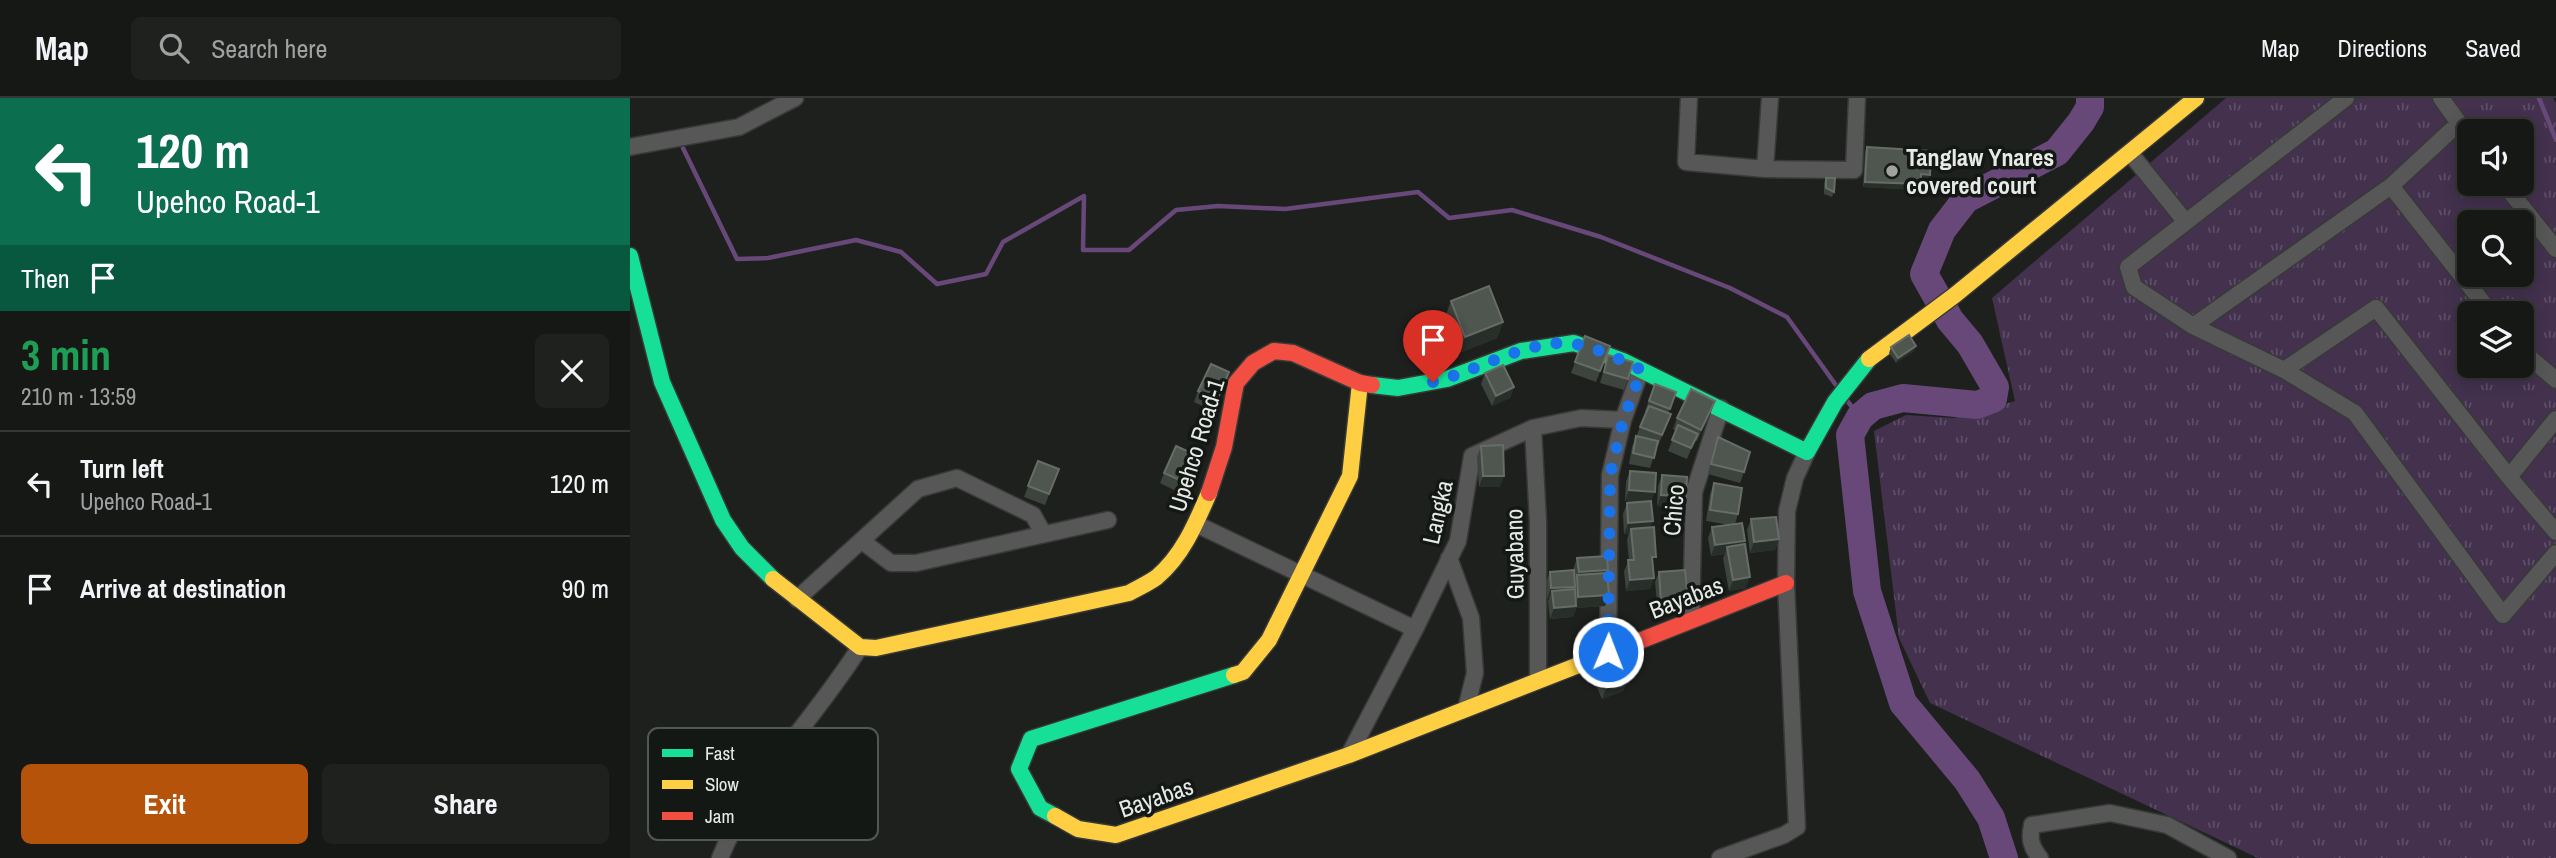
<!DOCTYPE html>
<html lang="en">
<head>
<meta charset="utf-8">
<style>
	:root { --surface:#161816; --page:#1f211f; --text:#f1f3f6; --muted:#9ea0a1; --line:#353735; --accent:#b45309 }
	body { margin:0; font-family:"Archivo Narrow",sans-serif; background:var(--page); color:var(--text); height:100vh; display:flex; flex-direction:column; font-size:26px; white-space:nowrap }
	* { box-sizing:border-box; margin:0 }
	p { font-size:23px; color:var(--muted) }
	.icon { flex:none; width:38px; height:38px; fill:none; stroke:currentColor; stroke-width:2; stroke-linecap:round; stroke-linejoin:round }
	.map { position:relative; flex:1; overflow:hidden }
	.sheet { display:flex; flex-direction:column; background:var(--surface); width:630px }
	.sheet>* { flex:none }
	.top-card { background:#0b6e4f; color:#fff; overflow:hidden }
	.buttons { position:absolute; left:1827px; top:21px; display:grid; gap:14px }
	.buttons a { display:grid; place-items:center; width:77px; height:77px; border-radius:10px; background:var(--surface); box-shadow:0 4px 18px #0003,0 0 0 2px var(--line); font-size:35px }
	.pin { position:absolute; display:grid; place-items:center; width:60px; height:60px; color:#fff; margin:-72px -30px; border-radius:50% 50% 50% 0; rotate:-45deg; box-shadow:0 0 7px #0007 }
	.pin .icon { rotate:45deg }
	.me { position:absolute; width:77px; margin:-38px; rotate:1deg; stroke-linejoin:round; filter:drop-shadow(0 0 5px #0008) }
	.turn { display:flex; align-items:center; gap:24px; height:147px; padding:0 21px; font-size:32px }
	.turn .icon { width:91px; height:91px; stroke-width:2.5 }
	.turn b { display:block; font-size:49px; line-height:60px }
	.then { display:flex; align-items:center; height:66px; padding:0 21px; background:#0003; gap:14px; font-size:26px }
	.round { display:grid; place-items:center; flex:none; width:74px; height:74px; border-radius:10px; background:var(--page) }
	.summary { display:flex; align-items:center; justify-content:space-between; height:119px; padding:0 21px }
	h1 { font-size:42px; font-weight:700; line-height:52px; color:#1e9e55 }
	.cta { display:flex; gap:14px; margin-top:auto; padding:14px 21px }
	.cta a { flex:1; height:80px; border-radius:10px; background:var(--accent); color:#fff; font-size:28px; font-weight:700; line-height:80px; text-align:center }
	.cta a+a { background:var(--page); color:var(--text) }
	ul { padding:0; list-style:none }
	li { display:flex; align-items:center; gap:21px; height:105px; padding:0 21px; border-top:2px solid var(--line) }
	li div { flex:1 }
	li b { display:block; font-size:26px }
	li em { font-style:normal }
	header { display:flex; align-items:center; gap:42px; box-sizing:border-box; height:98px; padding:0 35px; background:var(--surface); border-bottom:2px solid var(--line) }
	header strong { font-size:33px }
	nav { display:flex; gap:38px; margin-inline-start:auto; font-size:24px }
	.search { width:490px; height:63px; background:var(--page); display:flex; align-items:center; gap:18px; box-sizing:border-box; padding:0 24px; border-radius:10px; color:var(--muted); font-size:26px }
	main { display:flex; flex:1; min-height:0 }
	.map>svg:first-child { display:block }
</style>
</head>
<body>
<header>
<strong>Map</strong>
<div class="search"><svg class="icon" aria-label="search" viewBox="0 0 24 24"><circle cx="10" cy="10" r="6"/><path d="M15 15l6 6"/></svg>Search here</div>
<nav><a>Map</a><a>Directions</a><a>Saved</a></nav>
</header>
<main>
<section class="sheet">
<div class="top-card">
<div class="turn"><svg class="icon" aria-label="left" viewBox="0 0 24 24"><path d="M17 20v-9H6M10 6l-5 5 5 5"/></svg><div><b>120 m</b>Upehco Road-1</div></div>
<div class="then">Then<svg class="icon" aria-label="arrive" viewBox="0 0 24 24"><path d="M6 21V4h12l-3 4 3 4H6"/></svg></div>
</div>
<div class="summary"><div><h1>3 min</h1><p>210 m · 13:59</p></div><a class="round"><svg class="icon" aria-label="close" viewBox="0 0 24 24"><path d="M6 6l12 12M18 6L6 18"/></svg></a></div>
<ul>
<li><svg class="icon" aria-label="left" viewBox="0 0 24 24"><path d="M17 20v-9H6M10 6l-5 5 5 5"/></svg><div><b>Turn left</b><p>Upehco Road-1</p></div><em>120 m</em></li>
<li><svg class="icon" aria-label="arrive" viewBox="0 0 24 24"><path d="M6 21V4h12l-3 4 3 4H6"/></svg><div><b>Arrive at destination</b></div><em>90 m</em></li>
</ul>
<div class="cta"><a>Exit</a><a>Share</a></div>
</section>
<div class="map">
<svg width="1926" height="760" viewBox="0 0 1926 760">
	<defs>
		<pattern id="grass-tufts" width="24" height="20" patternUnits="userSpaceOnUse" patternTransform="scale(1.75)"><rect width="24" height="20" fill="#43314e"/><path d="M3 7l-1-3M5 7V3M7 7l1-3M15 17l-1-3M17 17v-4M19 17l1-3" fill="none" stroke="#5e4f68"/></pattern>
	</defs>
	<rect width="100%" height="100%" fill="#1e201e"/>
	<path fill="url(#grass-tufts)" fill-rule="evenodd" d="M1596 0H1923L1926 5V760H1628L1300 605 1269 540 1244 333 1276 317 1324 320 1385 303 1362 200ZM1839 33H1892V86H1839ZM1839 124H1892V177H1839ZM1839 215H1892V268H1839Z"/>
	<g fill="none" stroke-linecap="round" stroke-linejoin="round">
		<path stroke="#674879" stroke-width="4.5" d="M1909 0 1926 42
			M53 50 107 161 138 160 226 142 271 154 307 186 356 176 373 144 454 98 453 152H499L546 112 588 108 655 111 788 94 819 120 882 112 971 139 1100 190 1157 219 1208 290
			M1215 300 1230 319"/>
		<path stroke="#674879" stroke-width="28" d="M1374 760 1361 720 1337 682 1273 605 1237 493 1220 337 1230 319 1243 308 1273 300 1347 307 1363 301 1365 289 1340 246 1320 222 1294 176 1312 132 1336 101 1427 54 1451 24 1460 9V0"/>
		<defs>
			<path id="street" d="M1059 0 1056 64 1135 71 1224 72 1227 0
				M1716 0 1498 169 1504 189 1563 228 1654 272 1725 315 1873 517 1926 455
				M1811 0 1839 39
				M0 49 109 29 165 0
				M1500 55 1555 123
				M1135 71 1140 0
				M1874 86 1926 151
				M1761 88 1861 215
				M1563 228 1761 88 1829 25
				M1892 253 1926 282
				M1654 272 1746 210 1879 379 1926 434
				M903 330 908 424V581
				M1879 379 1926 321
				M566 426 785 531
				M232 443 261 465H286L478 422
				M819 460 841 520 845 575 836 611
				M167 501 288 391 327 380 403 417 413 435
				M1061 521 1064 394 1091 310
				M978 554 980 377 993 322 1011 272
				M719 657 785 531 828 443 842 358 903 330 951 320 993 322
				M90 760C122 680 185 621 230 549
				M1090 760 1154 737 1167 729 1156 485 1157 413 1165 380 1177 354
				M1410 760C1401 749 1399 741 1402 727L1480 715 1537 727 1598 760"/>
			<path id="fast" d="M0 158 32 284 93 422 112 450 143 481
				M742 287 768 290 817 281 891 253 944 245 993 263 1177 354 1205 304 1239 261
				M425 718 410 710 389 671 401 641 604 577"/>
			<path id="slow" d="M1239 261 1325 197 1566 0
				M143 481 230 549 246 550 499 495C508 490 519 485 527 479 553 457 566 425 579 395
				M604 577 613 574 639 542 720 378 730 285
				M425 718 448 731 486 737 719 657 969 559"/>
			<path id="jam" d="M579 395 594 349 606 285 623 265 644 253 663 255 730 285 742 287
				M969 559 1156 485"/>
		</defs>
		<use href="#street" stroke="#383a38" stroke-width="19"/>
		<use href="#fast" stroke="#383a38" stroke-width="19"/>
		<use href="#slow" stroke="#383a38" stroke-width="19"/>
		<use href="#jam" stroke="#383a38" stroke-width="19"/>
		<use href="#street" stroke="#565756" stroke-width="16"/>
		<use href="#fast" stroke="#16e098" stroke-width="16"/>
		<use href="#slow" stroke="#ffcf43" stroke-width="16"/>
		<use href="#jam" stroke="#f24e42" stroke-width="16"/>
	</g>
	<path fill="#3c443d" d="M1237 49 1298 82H1291L1289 92 1233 89 1235 54Z
		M1196 80 1204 94 1202 99 1194 96V85Z
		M821 203 873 224 867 240 829 255 815 219Z
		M955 238 980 248 966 284 941 275Z
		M1286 248 1284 253 1266 265 1259 255 1261 249Z
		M978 257 998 281 994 292 970 285Z
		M855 275 884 289 880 300 862 308 851 286Z
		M596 285 583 313 564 304 568 293Z
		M1025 286 1046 294 1038 315 1041 316 1028 348H1027L1020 370 999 366 1002 349 1016 314 1015 313Z
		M1081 314 1067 343 1065 342 1057 361 1038 353 1046 333 1043 331 1047 320Z
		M1088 339 1114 374 1110 385 1078 376 1084 350Z
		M851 348 870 389H849L847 359Z
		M568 358 552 396 530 385 534 375Z
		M408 363 429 371 415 407 394 399Z
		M1000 373 1021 404 1023 423 1020 430 1024 480 1020 491 996 493 994 473 999 462 997 442 999 435 994 436 993 416 997 405 1010 404 995 403 996 384Z
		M1032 377 1056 399 1052 410 1027 408 1028 388Z
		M1084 385 1108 416 1105 426 1115 443 1113 446 1116 490 1099 493 1093 460 1095 456 1081 458 1078 440 1082 429 1100 427 1076 423 1080 396Z
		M1121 421 1149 441 1145 452 1120 455 1117 432Z
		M947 460 977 475 975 508 946 510 943 519 920 521 918 503 919 501H917L916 484 920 474 943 472Z
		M1029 474 1054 513 1028 515 1025 484Z
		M966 567 997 582 993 593 972 601 962 578Z"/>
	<path fill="#282e29" d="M1291 76 1300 77 1298 82H1289Z
		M1235 84 1291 86 1289 92 1233 89Z
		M873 224 867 240 829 255 835 239Z
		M1286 248 1284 253 1266 265 1268 260Z
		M884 289 880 300 862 308 866 298Z
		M1085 303 1081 314 1067 343 1071 332Z
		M853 378H874L870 389H849Z
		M999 392 1025 394 1021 404 995 403Z
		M1031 397 1056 399 1052 410 1027 408Z
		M1023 423 1019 434 1001 431 999 435 994 436 998 425Z
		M1149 441 1145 452 1120 455 1124 444Z
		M1115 443 1111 454 1097 449 1095 456 1081 458 1085 447Z
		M978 472 974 483 947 480 949 474Z
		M1120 479 1116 490 1099 493 1103 482Z
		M1024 480 1020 491 996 493 1000 482Z
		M945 489 941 500 922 493 919 501H917L921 490Z
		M979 497 975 508 946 510 943 519 920 521 924 510 945 508 948 499Z
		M1058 502 1054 513 1028 515 1031 504Z
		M997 582 993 593 972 601 976 590Z"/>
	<path fill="#4e564f" stroke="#666d67" stroke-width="2" d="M1237 49 1301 53 1300 77 1291 76V86L1235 84Z
		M1196 80H1205L1204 94 1196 90Z
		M859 188 873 224 835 239 821 203Z
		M1279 237 1286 248 1268 260 1261 249Z
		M955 238 980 248 970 273 945 264Z
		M978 257 1003 264 998 281 974 274Z
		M581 266 599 274 587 302 568 293Z
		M873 267 884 289 866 298 855 275Z
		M1025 286 1046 294 1040 311 1019 303Z
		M1061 291 1085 303 1071 332 1047 320Z
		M1019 308 1041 316 1032 337 1010 329Z
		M1048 327 1068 336 1061 350 1042 342Z
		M1006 338 1028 343 1024 360 1003 355Z
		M1088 339 1120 354 1114 374 1081 366Z
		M873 347 874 378H853L851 348Z
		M546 348 568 358 556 385 534 375Z
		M408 363 429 371 419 396 398 388Z
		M1000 373 1026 375 1025 394 999 392Z
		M1032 377 1057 379 1056 399 1031 397Z
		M1084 385 1112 390 1108 416 1080 412Z
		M1021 403 1023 423 998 425 997 405Z
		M1146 419 1149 441 1124 444 1121 421Z
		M1112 425 1115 443 1085 447 1082 429Z
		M1024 429 1026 459H1022L1024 480 1000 482 998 462H1004L1001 431Z
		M1115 446 1120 479 1103 482 1097 449Z
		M977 458 978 472 949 474 947 460Z
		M944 472 945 489 921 490 920 474Z
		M1055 472 1058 502 1031 504 1029 474Z
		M977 475 979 497 948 499 947 477Z
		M945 491 946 508 924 510 922 493Z
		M988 559 997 582 976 590 966 567Z"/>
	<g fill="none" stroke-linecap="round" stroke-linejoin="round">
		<path stroke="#1a73e8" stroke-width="12" stroke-dasharray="0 21.6" d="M803 284C846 274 901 239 945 246 968 250 991 262 1012 272L993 322 980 377 978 554"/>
	</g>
	<circle fill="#a0a3a0" stroke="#141814" stroke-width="2.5" cx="1262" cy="73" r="7"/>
	<g text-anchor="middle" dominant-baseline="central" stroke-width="7" stroke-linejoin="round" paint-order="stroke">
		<g font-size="24" font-weight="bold" fill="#e6e9e6" stroke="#141814" text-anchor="start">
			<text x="1276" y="59">Tanglaw Ynares<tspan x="1276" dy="28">covered court</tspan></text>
		</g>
		<g font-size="24" fill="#e6e9e6" stroke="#141814">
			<text transform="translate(566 347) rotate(-73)">Upehco Road-1</text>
			<text transform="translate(1043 412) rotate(-85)">Chico</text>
			<text transform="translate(807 414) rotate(-77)">Langka</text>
			<text transform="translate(884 456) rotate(-91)">Guyabano</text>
			<text transform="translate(1056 499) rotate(-21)">Bayabas</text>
			<text transform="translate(526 699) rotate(-19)">Bayabas</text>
		</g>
	</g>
	<rect x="18" y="630" width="230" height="112" rx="10" fill="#141814" stroke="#535753" stroke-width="2"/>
	<rect x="32" y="651" width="31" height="8" fill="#16e098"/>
	<rect x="32" y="682" width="31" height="9" fill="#ffcf43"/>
	<rect x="32" y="714" width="31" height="8" fill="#f24e42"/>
	<g font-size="19" fill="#e6e9e6">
		<text x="75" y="662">Fast</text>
		<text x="75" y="693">Slow</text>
		<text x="75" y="725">Jam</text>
	</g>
</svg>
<div class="buttons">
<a><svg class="icon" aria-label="sound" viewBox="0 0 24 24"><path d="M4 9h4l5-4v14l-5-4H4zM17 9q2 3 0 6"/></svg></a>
<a><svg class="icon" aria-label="search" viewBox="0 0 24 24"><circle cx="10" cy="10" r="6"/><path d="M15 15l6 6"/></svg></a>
<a><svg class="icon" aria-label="layers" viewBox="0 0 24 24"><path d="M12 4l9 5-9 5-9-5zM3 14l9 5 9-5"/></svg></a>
</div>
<div class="pin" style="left:803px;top:284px;background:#d93025"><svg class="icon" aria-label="arrive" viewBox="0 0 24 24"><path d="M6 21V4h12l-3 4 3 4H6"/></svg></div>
<svg class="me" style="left:978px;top:554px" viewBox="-20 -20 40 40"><circle r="17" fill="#1a73e8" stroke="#fff" stroke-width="3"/><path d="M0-11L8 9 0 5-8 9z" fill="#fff"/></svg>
</div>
</main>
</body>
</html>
